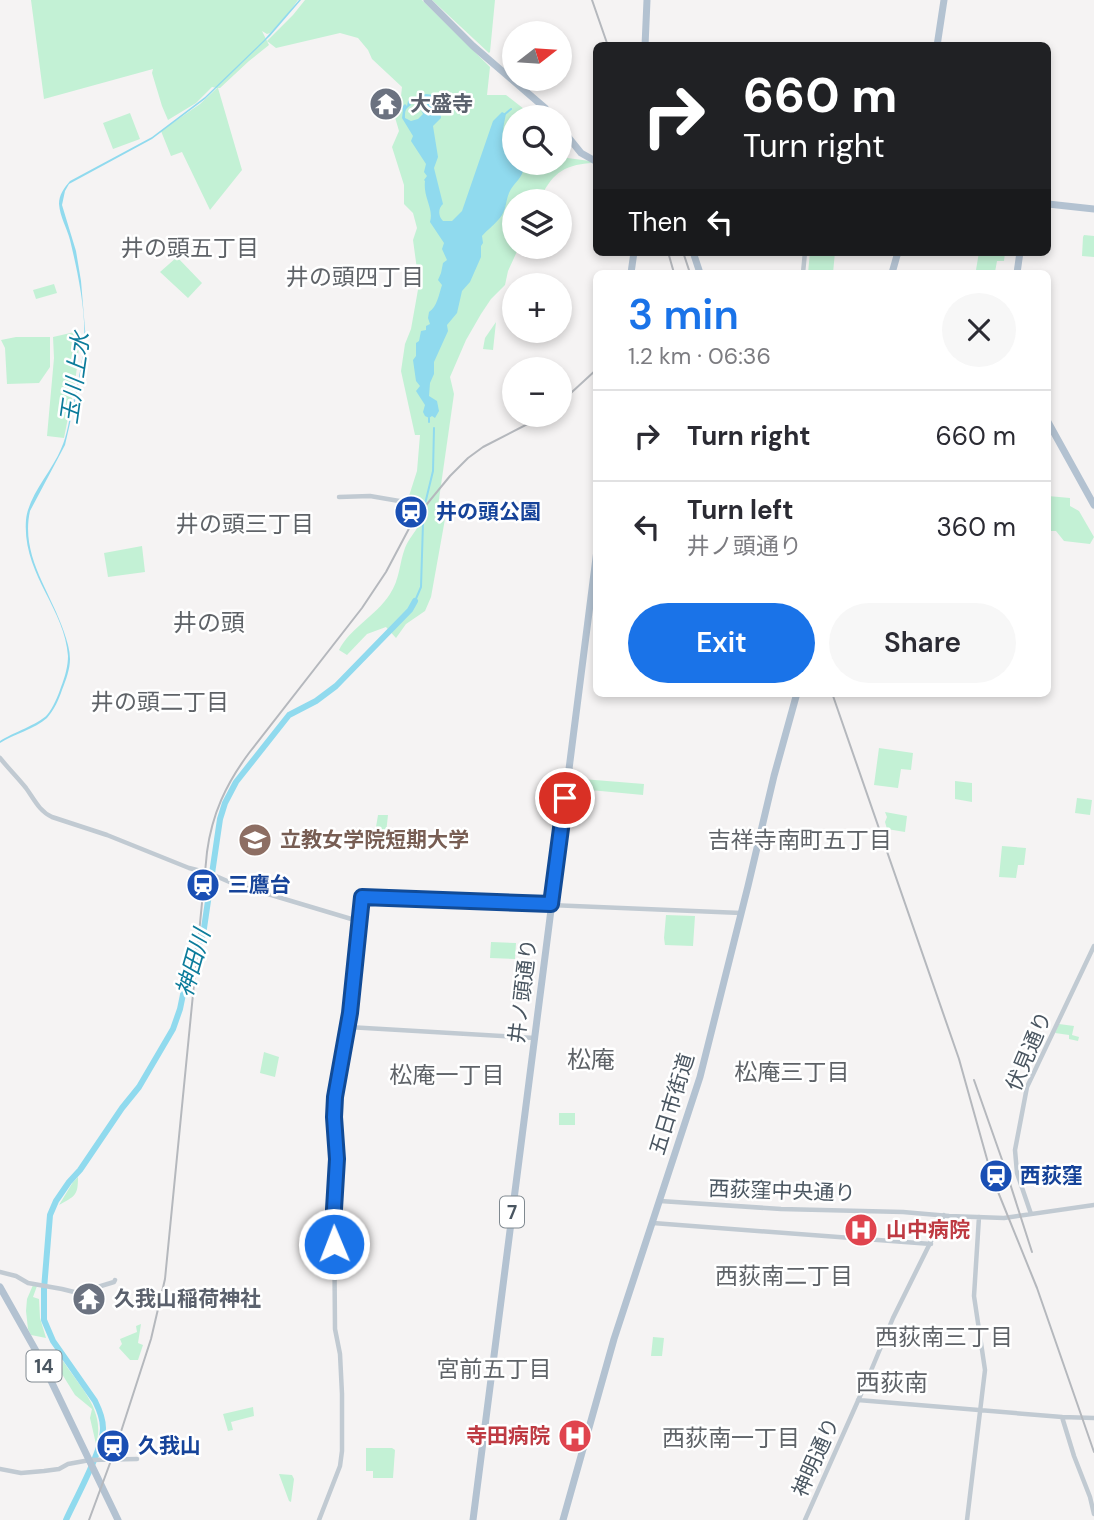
<!DOCTYPE html>
<html lang="en">
<head>
<meta charset="utf-8">
<style>
	:root { --surface:#fff; --page:#f7f7f7; --text:#2b2b33; --muted:#7c7c81; --line:#e1e1e2; --accent:#1a73e8 }
	body { margin:0; font-family:"DM Sans","Noto Sans JP",sans-serif; background:var(--page); color:var(--text); height:100vh; display:flex; flex-direction:column; font-size:26px; white-space:nowrap }
	* { box-sizing:border-box; margin:0 }
	p { font-size:23px; color:var(--muted) }
	.icon { flex:none; width:38px; height:38px; fill:none; stroke:currentColor; stroke-width:2; stroke-linecap:round; stroke-linejoin:round }
	.map { position:relative; flex:1; overflow:hidden }
	.drawer { position:absolute; left:593px; top:270px; width:458px; height:427px; display:flex; flex-direction:column; background:var(--surface); border-radius:10px; box-shadow:0 4px 10px #0003 }
	.drawer>* { flex:none }
	.top-card { position:absolute; left:593px; top:42px; width:458px; height:214px; border-radius:10px; box-shadow:0 4px 10px #0003; background:#202124; color:#fff; overflow:hidden }
	.needle { width:46px; rotate:73deg }
	.fabs { position:absolute; left:502px; top:21px; display:grid; gap:14px }
	.fabs a { display:grid; place-items:center; width:70px; height:70px; border-radius:50%; background:var(--surface); box-shadow:0 4px 10px #0003; font-size:35px }
	.pin { position:absolute; display:grid; place-items:center; width:60px; height:60px; color:#fff; margin:-30px; border:4px solid #fff; border-radius:50%; box-shadow:0 2px 7px #0007 }
	.me { position:absolute; width:77px; margin:-38px; rotate:359deg; stroke-linejoin:round; filter:drop-shadow(0 0 5px #0008) }
	.turn { display:flex; align-items:center; gap:24px; height:147px; padding:0 35px; font-size:32px }
	.turn .icon { width:91px; height:91px; stroke-width:2.5 }
	.turn b { display:block; font-size:49px; line-height:60px }
	.then { display:flex; align-items:center; height:66px; padding:0 35px; background:#0003; gap:14px; font-size:26px }
	.round { display:grid; place-items:center; flex:none; width:74px; height:74px; border-radius:37px; background:var(--page) }
	.overview { display:flex; align-items:center; justify-content:space-between; height:119px; padding:0 35px }
	h1 { font-size:42px; font-weight:600; line-height:52px; color:var(--accent) }
	.button { display:flex; gap:14px; margin-top:auto; padding:14px 35px }
	.button a { flex:1; height:80px; border-radius:42px; background:var(--accent); color:#fff; font-size:28px; font-weight:600; line-height:80px; text-align:center }
	.button a+a { background:var(--page); color:var(--text) }
	ul { padding:0; list-style:none }
	li { display:flex; align-items:center; gap:21px; height:91px; padding:0 35px; border-top:2px solid var(--line) }
	li div { flex:1 }
	li b { display:block; font-size:26px }
	li em { font-style:normal }
	.map>svg:first-child { display:block }
</style>
</head>
<body>
<div class="map">
<svg width="1094" height="1520" viewBox="0 0 1094 1520">
	<rect width="100%" height="100%" fill="#f5f3f3"/>
	<path fill="#c3f1d5" d="M31 0H298L287 15 270 33 267 34 262 31 267 41 293 15 305 0H422L490 67 487 95H506L524 109 530 117H514V163H560V157L590 161 591 163C562 165 551 175 539 201H514V247H519L508 271 505 285 491 299 481 314 466 340 450 377 454 394 438 506 445 519 431 597 425 611 406 624 396 638 386 627 367 634 347 655 339 650C350 628 376 616 390 594 400 579 399 564 405 548 408 540 415 532 419 525L416 511 418 507 412 503 409 496 417 471 420 435H415L401 371 405 344 411 329 419 284 413 240 417 228 413 213 404 204V185L392 147 399 131 394 114 401 96 402 87 372 59 368 50 358 38 340 33 276 48 267 41 269 45 249 61 220 88H218L242 170 210 210 182 152 171 156 161 131 200 104 217 88 212 87 196 103 168 120 162 106 152 73 153 69 44 99Z
		M432 0H495L490 52 489 53Z
		M130 113 140 139 113 149 103 123Z
		M1084 235 1094 236V257L1082 256 1083 237Z
		M810 252H835L833 273H808Z
		M979 252 1005 253 1004 261H997L995 272 976 270Z
		M177 257 202 283 188 298 160 272Z
		M54 284 57 293 36 299 33 290Z
		M496 322 493 350 483 349 485 338Z
		M79 331C80 367 71 402 64 438L47 436 54 358 53 337Z
		M16 337H50V367L39 383 7 384 5 348 1 340Z
		M1048 496 1070 498V506L1079 511 1094 537 1090 544 1064 541 1056 531H1048Z
		M142 546 145 572 108 577 104 553Z
		M879 748 913 753 911 770 901 769 898 788 874 785Z
		M570 778 644 784 643 795 569 788Z
		M955 781 972 783V802L955 799Z
		M1077 798 1092 800 1090 815 1075 813Z
		M885 812 907 816 905 832 887 829 885 822 887 817Z
		M378 815H388L386 833H375Z
		M1002 846 1026 848 1024 865H1018L1016 878 999 877Z
		M666 915 695 916 693 946 665 945 664 938Z
		M491 942 516 943 515 959 490 958Z
		M1059 1024 1074 1026 1072 1035 1079 1037 1078 1041 1069 1039V1035L1055 1033Z
		M264 1052 279 1057 275 1077 260 1073Z
		M559 1113H575V1125H559Z
		M78 1177C78 1196 75 1196 59 1205L73 1182Z
		M33 1285 37 1286 33 1297 39 1299 40 1318 46 1338 31 1335 28 1329 26 1311 27 1299Z
		M141 1324 138 1343 143 1345 138 1360H130L119 1348 122 1344 120 1339 137 1332 136 1326Z
		M653 1337 664 1338 662 1356H651Z
		M63 1361C80 1387 106 1411 96 1444L90 1418 92 1409 75 1395 62 1374Z
		M253 1407 254 1416 231 1422 233 1430 228 1431 223 1414Z
		M366 1448H392L395 1450 393 1478H373V1471H366Z
		M279 1474 292 1475 294 1479 291 1502 289 1501Z"/>
	<path fill="#90daee" fill-rule="evenodd" d="M299 0H301L270 36 205 99 152 139 69 184 65 191 62 205 76 251 81 281 86 341 78 388 65 445 30 511C20 556 51 592 64 632 67 641 70 650 70 659 70 669 66 680 62 690 59 699 54 710 47 718 35 729 14 734 0 743V741C12 733 39 724 47 715 53 708 58 696 61 687 65 677 68 666 68 656 65 608 22 574 26 520 28 496 52 471 61 449 68 434 69 418 73 403 78 382 83 361 84 340 86 310 77 269 70 240 67 228 60 217 59 204 59 195 64 188 70 181L152 137 205 97 264 40Z
		M426 94 433 95 440 105 441 118 433 126 438 157 434 168 443 204C438 208 438 216 443 221H452L462 211 493 121 502 112 506 114C504 123 500 141 505 149 507 153 511 154 514 156V163H523C526 177 514 181 509 193 506 200 506 209 502 215 496 224 488 229 482 236L483 243 481 246V257L470 282 462 291 457 313 447 325 448 331 434 362V374L430 383 429 396 437 401 439 411 435 418 432 416 429 418 425 416 423 412 425 405 416 391 420 386 416 381 413 360 416 356V343L419 341 421 331 426 330V326L430 324 428 318 429 312C437 307 439 294 442 285L438 280 441 273 443 263 447 260 442 249 444 243 430 222C434 208 423 198 425 181L424 180 427 176 424 172 426 164 411 141 413 136 402 118 403 110 401 108 405 104 407 106 408 101 415 97ZM412 101 419 106 423 114 418 119 411 121 405 118C405 111 405 109 411 105L409 102Z"/>
	<g fill="none" stroke-linecap="round" stroke-linejoin="round">
		<path stroke="#90daee" stroke-width="2" d="M505 114 511 109
			M429 422V418
			M415 601 421 587 423 523 425 504 433 471 434 428"/>
		<path stroke="#90daee" stroke-width="6" d="M66 1520C76 1498 103 1449 103 1428 103 1418 99 1409 95 1401L53 1341 44 1320V1289L50 1215 56 1201 69 1182 80 1170 122 1108 139 1087 173 1029 180 1009 187 975 203 935 220 819 225 803 236 782 289 715 316 701 336 686 410 610 415 601"/>
		<path stroke="#c1cad2" stroke-width="4.5" d="M803 273 805 252
			M339 497 370 496 405 502
			M0 758C8 768 18 778 26 788 34 799 39 811 52 817L107 835 189 868 209 873 234 884 358 921 359 920
			M348 1027 535 1038
			M660 1201 781 1209 903 1212 949 1216 1004 1218 1094 1205
			M1031 1214 1017 1173 1015 1150 1027 1087 1094 946
			M653 1223 931 1244
			M0 1272 16 1276 28 1283 62 1289 78 1293 114 1282 115 1280
			M858 1400 1062 1417 1094 1418
			M1062 1417 1074 1456 1090 1497 1094 1514
			M0 1469 21 1473 44 1471 59 1469 68 1464 90 1460 137 1459
			M319 1520 340 1466 342 1451V1394L340 1354 335 1329 334 1209 337 1159 334 1117 338 1081 350 1013 362 897 741 913
			M805 1520 865 1385 893 1318 944 1215
			M967 1520 985 1370 974 1296 979 1217"/>
		<path stroke="#b3c2d1" stroke-width="7" d="M427 0 473 46 545 108 552 117
			M645 46 647 0
			M937 46 944 0
			M560 127 581 153 597 162
			M1048 204 1094 209
			M693 252 700 273
			M631 273 634 252
			M892 273 898 252
			M1017 273 1020 252
			M1048 422 1094 505
			M0 1287 40 1358 118 1520
			M473 1520 597 550
			M563 1520 614 1339 700 1077 748 886 774 776 797 693"/>
		<path stroke="#b5b8bd" stroke-width="2" d="M592 0 608 46
			M668 252 674 273
			M683 252 690 273
			M560 403 597 369
			M832 693 959 1059 992 1177 1037 1288 1094 1452
			M974 1080 1006 1171 1032 1252
			M89 1520 116 1447 151 1339 165 1279 207 852C212 814 226 784 249 753L362 608 386 572 413 521 450 476 468 458 483 447 545 415"/>
	</g>
	<g fill="none" stroke-linecap="round" stroke-linejoin="round">
		<defs>
			<path id="route" d="M334 1244V1209L337 1159 334 1117 335 1097 350 1013 362 897 551 904 565 798"/>
		</defs>
		<use href="#route" stroke="#114b97" stroke-width="18"/>
		<use href="#route" stroke="#1a73e8" stroke-width="12"/>
	</g>
	<defs>
		<symbol id="temple-disc" viewBox="-11 -11 22 22"><circle r="9.5" fill="#6b7280" stroke="#fff"/><path d="M0-6L5-2H3V0L6.5 2.5H4V6H1.5V3h-3V6H-4V2.5H-6.5L-3 0V-2H-5Z" fill="#fff"/></symbol>
		<symbol id="station-disc" viewBox="-11 -11 22 22"><circle r="9.5" fill="#1a4fb4" stroke="#fff"/><path d="M-3-6H3Q5-6 5-4V2Q5 4 3 4L4.5 6H3L1.5 4h-3L-3 6H-4.5L-3 4Q-5 4-5 2V-4Q-5-6-3-6ZM-3.5-4v3h7v-3ZM-3.5 1v1.5H-2V1ZM2 1v1.5H3.5V1Z" fill="#fff"/></symbol>
		<symbol id="university-disc" viewBox="-11 -11 22 22"><circle r="9.5" fill="#8d6e63" stroke="#fff"/><path d="M0-5L7-2L0 1L-7-2ZM-4 1L0 2.5L4 1V4Q0 6-4 4Z" fill="#fff"/></symbol>
		<symbol id="hospital-disc" viewBox="-11 -11 22 22"><circle r="9.5" fill="#e0444e" stroke="#fff"/><path d="M-5-5h3v3.5h4V-5h3V5h-3V1.5h-4V5h-3Z" fill="#fff"/></symbol>
	</defs>
	<g fill-rule="evenodd">
		<use href="#temple-disc" x="367" y="85" width="38" height="38"/>
		<use href="#station-disc" x="392" y="493" width="38" height="38"/>
		<use href="#university-disc" x="236" y="821" width="38" height="38"/>
		<use href="#station-disc" x="184" y="866" width="38" height="38"/>
		<use href="#station-disc" x="977" y="1157" width="38" height="38"/>
		<use href="#hospital-disc" x="842" y="1211" width="38" height="38"/>
		<use href="#temple-disc" x="70" y="1280" width="38" height="38"/>
		<use href="#hospital-disc" x="556" y="1417" width="38" height="38"/>
		<use href="#station-disc" x="94" y="1427" width="38" height="38"/>
	</g>
	<g text-anchor="middle" dominant-baseline="central" stroke-width="5" stroke-linejoin="round" paint-order="stroke">
		<g fill="#fff" stroke="#808990" stroke-width="2">
			<rect x="500" y="1196.5" width="24" height="31" rx="5"/>
			<rect x="26.5" y="1350.5" width="35" height="31" rx="5"/>
		</g>
		<g font-size="19" font-weight="bold" fill="#4a5661">
			<text x="512" y="1212">7</text>
			<text x="44" y="1366">14</text>
		</g>
		<g font-size="21" font-weight="bold" fill="#5b616d" stroke="#fff" text-anchor="start">
			<text x="410" y="104">大盛寺</text>
			<text x="114" y="1299">久我山稲荷神社</text>
		</g>
		<g font-size="21" font-weight="bold" fill="#164399" stroke="#fff" text-anchor="start">
			<text x="436" y="512">井の頭公園</text>
			<text x="228" y="885">三鷹台</text>
			<text x="1020" y="1176">西荻窪</text>
			<text x="138" y="1446">久我山</text>
		</g>
		<g font-size="21" font-weight="bold" fill="#785e54" stroke="#fff" text-anchor="start">
			<text x="280" y="840">立教女学院短期大学</text>
		</g>
		<g font-size="21" fill="#4a5661" stroke="#fff">
			<text transform="translate(523 991) rotate(-83)">井ノ頭通り</text>
			<text transform="translate(1029 1051) rotate(-67)">伏見通り</text>
			<text transform="translate(672 1104) rotate(-73)">五日市街道</text>
			<text transform="translate(782 1191) rotate(2)">西荻窪中央通り</text>
			<text transform="translate(816 1457) rotate(-66)">神明通り</text>
		</g>
		<g font-size="21" font-weight="bold" fill="#be3a42" stroke="#fff" text-anchor="start">
			<text x="886" y="1230">山中病院</text>
			<text x="550" y="1436" text-anchor="end">寺田病院</text>
		</g>
		<g font-size="23" fill="#5f6368" stroke="#fff">
			<text x="190" y="248">井の頭五丁目</text>
			<text x="355" y="277">井の頭四丁目</text>
			<text x="245" y="524">井の頭三丁目</text>
			<text x="160" y="702">井の頭二丁目</text>
			<text x="800" y="840">吉祥寺南町五丁目</text>
			<text x="792" y="1072">松庵三丁目</text>
			<text x="447" y="1075">松庵一丁目</text>
			<text x="784" y="1276">西荻南二丁目</text>
			<text x="944" y="1337">西荻南三丁目</text>
			<text x="494" y="1369">宮前五丁目</text>
			<text x="731" y="1438">西荻南一丁目</text>
		</g>
		<g font-size="23" font-style="italic" fill="#0c7c9b" stroke="#fff">
			<text transform="translate(75 378) rotate(-82)">玉川上水</text>
			<text transform="translate(193 963) rotate(-74)">神田川</text>
		</g>
		<g font-size="24" fill="#5f6368" stroke="#fff">
			<text x="209" y="622">井の頭</text>
			<text x="591" y="1059">松庵</text>
			<text x="892" y="1382">西荻南</text>
		</g>
	</g>
</svg>
<div class="fabs">
<a><svg class="needle" viewBox="-14 -14 28 28"><path d="M0-13l5 13h-10z" fill="#e53935"/><path d="M0 13l5-13h-10z" fill="#7c7c81"/></svg></a>
<a><svg class="icon" aria-label="search" viewBox="0 0 24 24"><circle cx="10" cy="10" r="6"/><path d="M15 15l6 6"/></svg></a>
<a><svg class="icon" aria-label="layers" viewBox="0 0 24 24"><path d="M12 4l9 5-9 5-9-5zM3 14l9 5 9-5"/></svg></a>
<a>+</a>
<a>−</a>
</div>
<div class="pin" style="left:565px;top:798px;background:#d93025"><svg class="icon" aria-label="arrive" viewBox="0 0 24 24"><path d="M6 21V4h12l-3 4 3 4H6"/></svg></div>
<svg class="me" style="left:334px;top:1244px" viewBox="-20 -20 40 40"><circle r="17" fill="#1a73e8" stroke="#fff" stroke-width="3"/><path d="M0-11L8 9 0 5-8 9z" fill="#fff"/></svg>
<div class="top-card">
<div class="turn"><svg class="icon" aria-label="right" viewBox="0 0 24 24"><path d="M7 20v-9h11M14 6l5 5-5 5"/></svg><div><b>660 m</b>Turn right</div></div>
<div class="then">Then<svg class="icon" aria-label="left" viewBox="0 0 24 24"><path d="M17 20v-9H6M10 6l-5 5 5 5"/></svg></div>
</div>
<section class="drawer">
<div class="overview"><div><h1>3 min</h1><p>1.2 km · 06:36</p></div><a class="round"><svg class="icon" aria-label="close" viewBox="0 0 24 24"><path d="M6 6l12 12M18 6L6 18"/></svg></a></div>
<ul>
<li><svg class="icon" aria-label="right" viewBox="0 0 24 24"><path d="M7 20v-9h11M14 6l5 5-5 5"/></svg><div><b>Turn right</b></div><em>660 m</em></li>
<li><svg class="icon" aria-label="left" viewBox="0 0 24 24"><path d="M17 20v-9H6M10 6l-5 5 5 5"/></svg><div><b>Turn left</b><p>井ノ頭通り</p></div><em>360 m</em></li>
</ul>
<div class="button"><a>Exit</a><a>Share</a></div>
</section>
</div>
</body>
</html>
